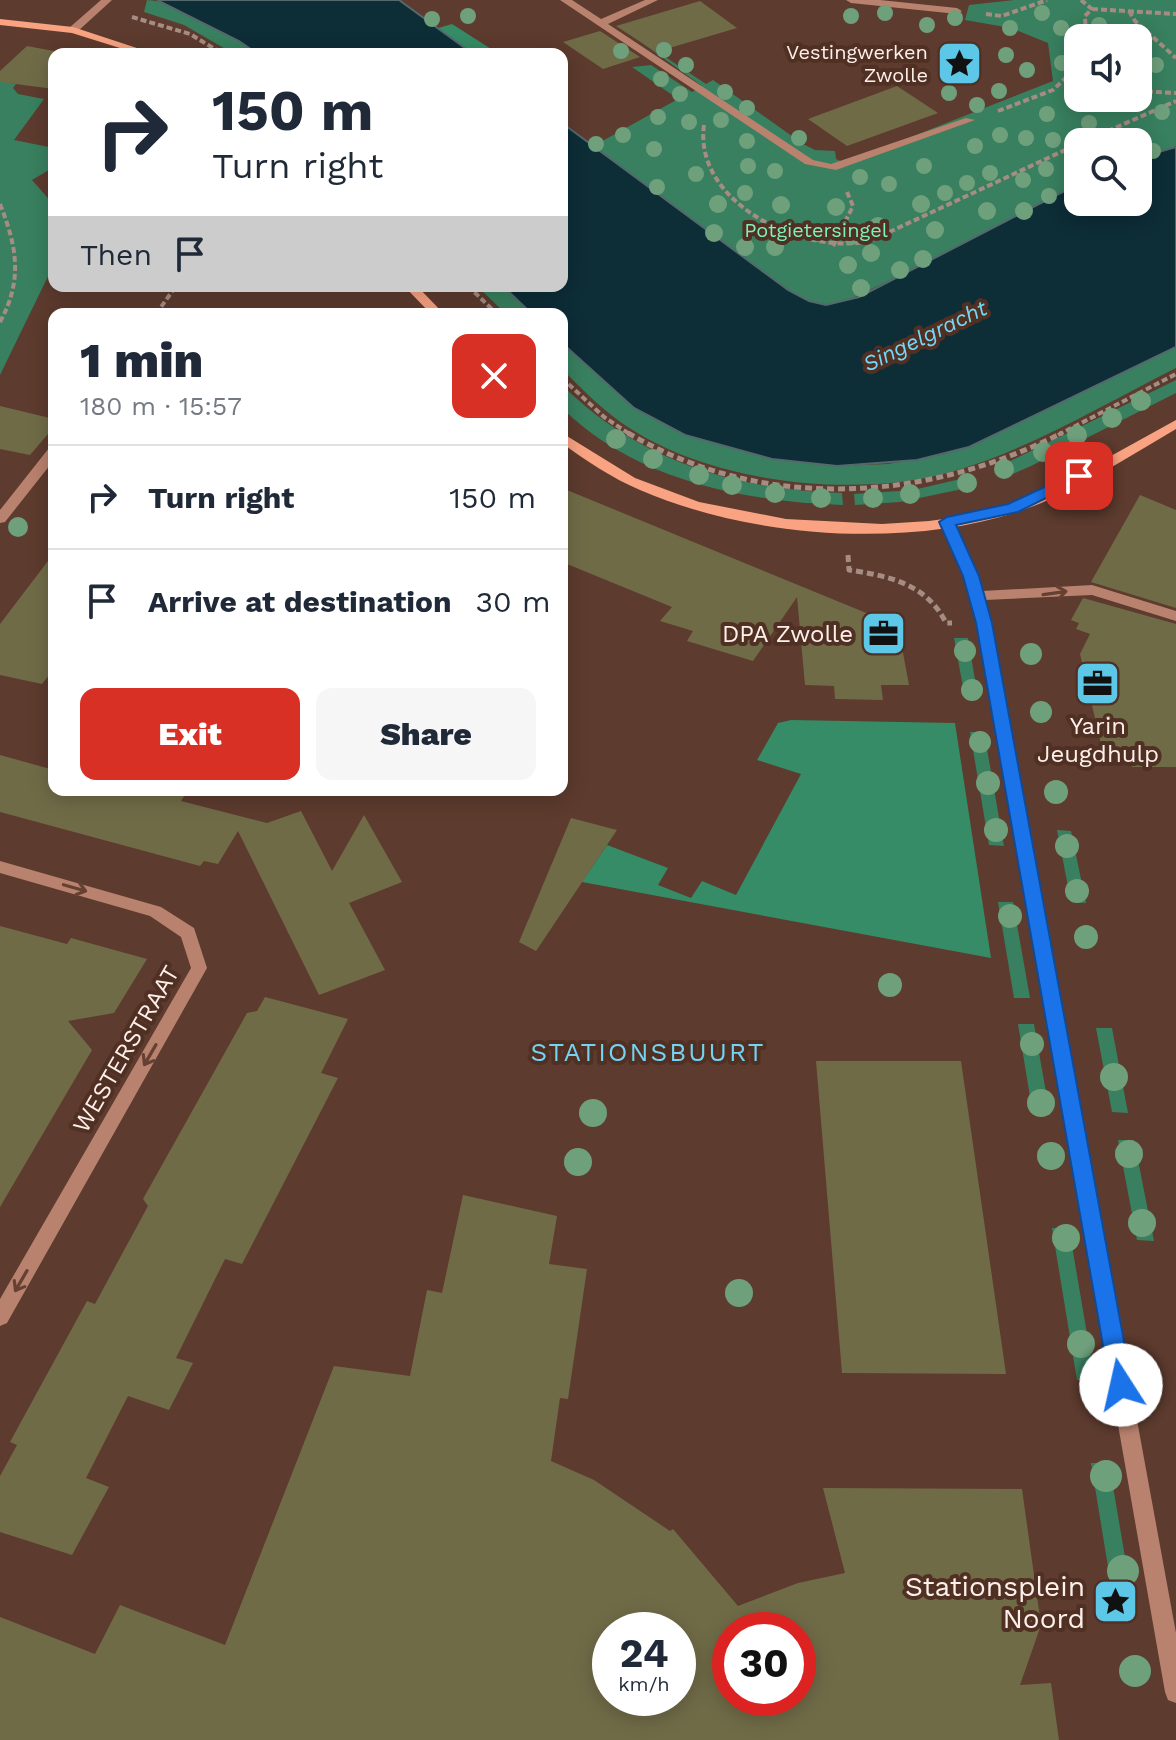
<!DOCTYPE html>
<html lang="en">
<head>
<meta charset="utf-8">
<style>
	:root { --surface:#fff; --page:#f6f6f7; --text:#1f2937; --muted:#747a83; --line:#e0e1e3; --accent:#d93025 }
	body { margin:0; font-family:"Work Sans",sans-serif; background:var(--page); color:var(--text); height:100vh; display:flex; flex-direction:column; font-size:30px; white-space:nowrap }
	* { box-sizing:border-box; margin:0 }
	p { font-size:26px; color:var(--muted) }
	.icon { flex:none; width:44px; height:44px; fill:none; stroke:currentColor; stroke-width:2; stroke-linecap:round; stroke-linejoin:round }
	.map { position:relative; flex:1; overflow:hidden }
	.side { position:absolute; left:48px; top:308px; width:520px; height:488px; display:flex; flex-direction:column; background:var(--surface); border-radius:16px; box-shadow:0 4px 20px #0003 }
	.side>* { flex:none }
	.hud { position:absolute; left:48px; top:48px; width:520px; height:244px; border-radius:16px; box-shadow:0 4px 20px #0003; background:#fff; color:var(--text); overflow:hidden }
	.buttons { position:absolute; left:1064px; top:24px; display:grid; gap:16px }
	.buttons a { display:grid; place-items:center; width:88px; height:88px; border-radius:16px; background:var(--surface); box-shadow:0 4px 20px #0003; font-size:40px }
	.speed { position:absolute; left:592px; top:1612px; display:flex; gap:16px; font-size:40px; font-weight:700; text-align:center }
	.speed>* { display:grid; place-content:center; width:104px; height:104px; border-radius:50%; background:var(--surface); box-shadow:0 4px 20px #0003; line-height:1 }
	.speed small { font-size:20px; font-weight:400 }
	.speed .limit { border:12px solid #d22; background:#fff; color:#111 }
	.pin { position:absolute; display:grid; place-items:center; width:68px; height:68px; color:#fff; margin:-34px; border-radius:16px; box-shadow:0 4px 12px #0006 }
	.me { position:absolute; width:88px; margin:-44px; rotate:350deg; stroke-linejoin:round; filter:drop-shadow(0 0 6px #0008) }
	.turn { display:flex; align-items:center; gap:28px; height:168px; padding:0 32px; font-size:36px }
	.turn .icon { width:104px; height:104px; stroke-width:2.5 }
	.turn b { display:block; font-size:56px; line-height:68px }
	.then { display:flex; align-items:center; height:76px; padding:0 32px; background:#0003; gap:16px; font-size:30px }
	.round { display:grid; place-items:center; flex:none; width:84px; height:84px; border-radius:16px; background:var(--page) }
	.headline { display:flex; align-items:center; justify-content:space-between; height:136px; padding:0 32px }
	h1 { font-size:48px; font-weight:800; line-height:60px }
	.primary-button { display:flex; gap:16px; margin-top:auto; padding:16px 32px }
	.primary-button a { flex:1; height:92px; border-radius:16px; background:var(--accent); color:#fff; font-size:32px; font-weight:800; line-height:92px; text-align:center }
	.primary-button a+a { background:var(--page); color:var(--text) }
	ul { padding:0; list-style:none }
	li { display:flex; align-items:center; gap:24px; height:104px; padding:0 32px; border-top:2px solid var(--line) }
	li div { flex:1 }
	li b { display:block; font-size:30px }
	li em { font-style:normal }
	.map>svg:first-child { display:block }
</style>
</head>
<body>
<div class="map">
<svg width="1176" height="1740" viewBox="0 0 1176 1740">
	<rect width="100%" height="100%" fill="#5d3b2e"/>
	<path fill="#38805f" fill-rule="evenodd" d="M147 0C177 0 233 36 258 54H234L184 25 144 12Z
		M1014 0H1176V146L1138 163V142H1078V191L844 302 811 307 785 299 588 149 678 99 632 67 651 65 692 92 702 86 623 29 706 84 713 80 803 144 815 150 835 151 836 159 845 163 1053 81 1048 43 1011 28 965 20 969 5ZM1078 38H1138V98H1078Z
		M0 81 16 84 13 88 18 94 44 99 14 140 54 148V167L32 180 54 205V264L0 375Z
		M477 286H503L532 314H506Z
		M562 343 634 408 685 435 772 459 837 466 888 464 946 454 1176 347V368C1106 403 1036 446 961 469 864 500 718 485 631 429 605 413 583 390 562 369Z
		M1176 380V393L1031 466 1008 476 998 467Z
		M562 385C638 461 737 490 842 493L843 505C746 502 634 480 562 408Z
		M969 477 977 486 900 502 855 505 854 494 913 490Z
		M954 638H968L978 698H965Z
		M970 732H984L1004 846 989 845Z
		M1057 830 1071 831 1086 903 1071 902Z
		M998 902H1013L1030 998H1014Z
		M1018 1024H1034L1050 1115H1033Z
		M1096 1028H1112L1128 1113 1112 1112Z
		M1118 1140H1134L1154 1241 1137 1240Z
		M1052 1228H1069L1095 1381 1077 1380Z
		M1091 1463H1109L1131 1592 1112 1591Z"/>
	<path fill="#358c66" d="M452 24 499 54H473L435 29Z
		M791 720 955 723 991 958 582 882 607 845 668 868 658 885 691 898 702 881 736 895 801 774 757 760 778 723Z"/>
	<path fill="#0d2d37" stroke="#55686d" stroke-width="2" d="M157 0H399L473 54H258L239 41Z
		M562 123 788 290 809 301 826 305 859 297 1078 184V202H1138V158L1176 147V347L969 447 917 460 837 466 772 459 685 435 634 408 562 343V314H532L503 286H562Z"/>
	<path fill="#706b47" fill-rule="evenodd" d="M700 1 737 28 656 52 616 26Z
		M600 31 640 57 603 69 563 42Z
		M27 46 54 51V89L0 82V71Z
		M897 86 938 113 847 146 808 119Z
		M0 406 54 419V427L30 455 0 449Z
		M562 488 898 626 909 685H881L883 700 835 699 834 686 805 685 797 597 753 661 687 641 693 631 660 621 672 607 562 562Z
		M1140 495 1176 510V608L1091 582Z
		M54 553V669L42 684 0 675V624Z
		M1083 598 1176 624V767H1132L1130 758H1118L1115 744H1101L1080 654 1090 634 1076 629 1079 623 1071 620Z
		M0 755 54 770V790H188L181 801 267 823 301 811 332 871 364 815 402 882 349 903 385 970 319 995 238 831 218 864 204 861 200 866 0 812Z
		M571 818 617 830 536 951 519 942Z
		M0 926 67 944 71 938 147 959 114 1013 68 1021 92 1050 0 1207Z
		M265 997 348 1019 321 1073 338 1078 242 1264 225 1259 176 1358 193 1363 169 1410 128 1396 86 1478 109 1487 72 1555 0 1532V1476L17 1445 10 1442 87 1301 95 1304 148 1206 143 1199 247 1013 257 1011Z
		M816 1061H961L1006 1374 842 1373Z
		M463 1195 557 1216 549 1264 587 1269 568 1399 560 1398 551 1461 594 1480 670 1531 673 1529 738 1606 798 1583 845 1573 823 1488 1022 1489 1041 1625 1020 1685 1051 1683 1059 1740H0V1617L95 1654 120 1605 225 1645 334 1366 410 1376 427 1290 442 1293ZM610 1630H678V1698H610ZM730 1630H798V1698H730Z"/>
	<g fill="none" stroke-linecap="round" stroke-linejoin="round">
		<path stroke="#a68d84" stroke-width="4" stroke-dasharray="6 3" stroke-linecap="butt" d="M1081 0 1092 9 1085 16 1086 38
			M1092 9 1176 14
			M1129 11 1135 21 1176 58
			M986 14 1002 16 1047 0
			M132 17 190 34 223 54
			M1138 91 1176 93
			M998 111 1053 90 1078 66
			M704 125C693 203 804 256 870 241L1078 144
			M1083 142 1176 101
			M0 204C17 247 23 280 0 322
			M833 246 853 206 847 192
			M468 286 497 314
			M156 314 176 286
			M562 378 604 417 631 435
			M1058 435 1176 374"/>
		<path stroke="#a68d84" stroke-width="5" stroke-dasharray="7 4" stroke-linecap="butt" d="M628 433C764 513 925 502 1062 433
			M848 555 849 570C889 576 927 584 946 623H952"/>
		<path fill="#b8826e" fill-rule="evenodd" d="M101 0H112L77 32H69V28Z
			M560 0H572L601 19 645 0H658L608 24 813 160 831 164 966 118 975 120 836 170 805 164Z
			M846 0H880L957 8 962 11 957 14 851 3Z
			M54 447V460L5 522 0 523V510L49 448Z
			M947 518 954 522 982 591 1092 585 1176 611V621L1092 595 985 600 991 623 1176 1633V1703L1168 1700 1165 1692 977 623 964 576 940 522Z
			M0 861 161 907 194 928 207 968 7 1323 0 1326V1299L191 968 181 937 150 916 0 873Z"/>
		<path fill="#f9a383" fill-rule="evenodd" d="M0 19 73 27 155 54H139L72 33 0 25Z
			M404 286H417L444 314H431Z
			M1176 420V429C1126 458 1076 492 1020 511 905 549 751 538 640 490 612 478 586 461 562 443V433L635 478 699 502 786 519 882 524 929 521 973 515 1009 505 1071 478Z"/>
	</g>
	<g fill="#6fa07c">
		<circle cx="885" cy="13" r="8"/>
		<circle cx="1042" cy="13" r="8"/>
		<circle cx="468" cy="16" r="8"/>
		<circle cx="851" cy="16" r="8"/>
		<circle cx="955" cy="18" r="8"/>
		<circle cx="432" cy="19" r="8"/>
		<circle cx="927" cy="25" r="8"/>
		<circle cx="1099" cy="25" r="8"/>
		<circle cx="1010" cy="28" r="8"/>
		<circle cx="1061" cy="28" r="8"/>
		<circle cx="664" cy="50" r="8"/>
		<circle cx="621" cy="51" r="8"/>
		<circle cx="1006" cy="55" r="8"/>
		<circle cx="1062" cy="63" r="8"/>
		<circle cx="686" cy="65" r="8"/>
		<circle cx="1156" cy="65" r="8"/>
		<circle cx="1027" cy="70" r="8"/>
		<circle cx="661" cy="79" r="8"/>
		<circle cx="999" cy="91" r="8"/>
		<circle cx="725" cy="92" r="8"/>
		<circle cx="949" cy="93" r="8"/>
		<circle cx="680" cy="94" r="8"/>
		<circle cx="977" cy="105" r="8"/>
		<circle cx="747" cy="108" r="8"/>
		<circle cx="1162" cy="112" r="8"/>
		<circle cx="1047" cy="114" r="8"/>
		<circle cx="658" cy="117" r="8"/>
		<circle cx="721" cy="120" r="8"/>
		<circle cx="689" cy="122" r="8"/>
		<circle cx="1089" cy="123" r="8"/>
		<circle cx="623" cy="135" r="8"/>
		<circle cx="1000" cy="135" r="8"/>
		<circle cx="799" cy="138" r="8"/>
		<circle cx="1026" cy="138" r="8"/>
		<circle cx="1053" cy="140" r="8"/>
		<circle cx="747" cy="141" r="8"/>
		<circle cx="596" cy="144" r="8"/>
		<circle cx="975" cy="146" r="8"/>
		<circle cx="654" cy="149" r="8"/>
		<circle cx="1153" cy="151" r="8"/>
		<circle cx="748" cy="166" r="8"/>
		<circle cx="924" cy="166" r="8"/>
		<circle cx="1046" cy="169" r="8"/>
		<circle cx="775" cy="171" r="8"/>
		<circle cx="990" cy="173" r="8"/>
		<circle cx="696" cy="174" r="8"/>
		<circle cx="860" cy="177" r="8"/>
		<circle cx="1023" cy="180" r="8"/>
		<circle cx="967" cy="183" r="8"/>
		<circle cx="889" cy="184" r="8"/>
		<circle cx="657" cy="187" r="8"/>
		<circle cx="745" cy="193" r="8"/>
		<circle cx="945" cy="193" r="8"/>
		<circle cx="1049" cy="196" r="8"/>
		<circle cx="718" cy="204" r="9"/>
		<circle cx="921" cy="204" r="9"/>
		<circle cx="781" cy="205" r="9"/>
		<circle cx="836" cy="207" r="9"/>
		<circle cx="987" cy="211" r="9"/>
		<circle cx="1024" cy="211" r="9"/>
		<circle cx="878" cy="226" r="9"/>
		<circle cx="935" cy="230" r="9"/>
		<circle cx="714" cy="233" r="9"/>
		<circle cx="817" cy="233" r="9"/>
		<circle cx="852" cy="236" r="9"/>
		<circle cx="745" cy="247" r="9"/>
		<circle cx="775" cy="247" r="9"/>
		<circle cx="871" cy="253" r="9"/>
		<circle cx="923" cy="259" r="9"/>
		<circle cx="848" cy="265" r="9"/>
		<circle cx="900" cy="270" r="9"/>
		<circle cx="861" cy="288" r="9"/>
		<circle cx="1141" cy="401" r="10"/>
		<circle cx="1112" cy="418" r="10"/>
		<circle cx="1077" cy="435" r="10"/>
		<circle cx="616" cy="439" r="10"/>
		<circle cx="1043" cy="452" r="10"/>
		<circle cx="653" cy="459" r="10"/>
		<circle cx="1004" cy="469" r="10"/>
		<circle cx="699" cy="475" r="10"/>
		<circle cx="967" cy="483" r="10"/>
		<circle cx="732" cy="485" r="10"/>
		<circle cx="775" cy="493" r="10"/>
		<circle cx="910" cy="494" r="10"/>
		<circle cx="821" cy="498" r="10"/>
		<circle cx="873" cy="498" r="10"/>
		<circle cx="18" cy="527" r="10"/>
		<circle cx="965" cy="651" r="11"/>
		<circle cx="1031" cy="654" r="11"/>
		<circle cx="972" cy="690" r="11"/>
		<circle cx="1041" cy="712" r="11"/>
		<circle cx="980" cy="742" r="11"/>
		<circle cx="988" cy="783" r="12"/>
		<circle cx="1056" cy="792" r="12"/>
		<circle cx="996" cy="830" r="12"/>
		<circle cx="1067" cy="846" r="12"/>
		<circle cx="1077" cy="891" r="12"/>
		<circle cx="1010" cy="916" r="12"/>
		<circle cx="1086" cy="937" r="12"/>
		<circle cx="890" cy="985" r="12"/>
		<circle cx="1032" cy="1044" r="12"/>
		<circle cx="1114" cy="1077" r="14"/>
		<circle cx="1041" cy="1103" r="14"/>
		<circle cx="593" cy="1113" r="14"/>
		<circle cx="1129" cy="1154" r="14"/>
		<circle cx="1051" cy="1156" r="14"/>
		<circle cx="578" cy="1162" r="14"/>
		<circle cx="1142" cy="1223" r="14"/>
		<circle cx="1066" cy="1238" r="14"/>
		<circle cx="739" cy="1293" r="14"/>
		<circle cx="1081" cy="1344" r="14"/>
		<circle cx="1106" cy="1476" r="16"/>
		<circle cx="1123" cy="1571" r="16"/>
		<circle cx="1135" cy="1671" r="16"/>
	</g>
	<defs><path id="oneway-shaft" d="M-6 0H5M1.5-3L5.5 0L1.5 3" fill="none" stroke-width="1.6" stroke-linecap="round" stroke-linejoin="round" transform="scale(2)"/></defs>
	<g stroke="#664033">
		<use href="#oneway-shaft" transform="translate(1055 593) rotate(-8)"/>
		<use href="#oneway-shaft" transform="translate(75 888) rotate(16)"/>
		<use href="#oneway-shaft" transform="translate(150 1055) rotate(120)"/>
		<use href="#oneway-shaft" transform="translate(21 1281) rotate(120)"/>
	</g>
	<path fill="#1a73e8" stroke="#114b97" stroke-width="2" d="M1079 471 1087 476 1084 479 1018 512 956 525 979 576 992 623 1132 1385 1129 1392 1121 1395 1113 1392 1110 1385 976 623 963 576 939 522 947 517 1008 504Z"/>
	<defs>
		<symbol id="sight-square" viewBox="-11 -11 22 22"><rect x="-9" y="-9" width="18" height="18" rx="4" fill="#5dc7e8" stroke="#513024"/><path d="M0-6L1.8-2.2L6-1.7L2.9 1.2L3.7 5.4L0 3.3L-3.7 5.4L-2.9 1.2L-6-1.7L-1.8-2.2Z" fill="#111"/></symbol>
		<symbol id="office-square" viewBox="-11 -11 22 22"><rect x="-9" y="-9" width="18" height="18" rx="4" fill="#5dc7e8" stroke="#513024"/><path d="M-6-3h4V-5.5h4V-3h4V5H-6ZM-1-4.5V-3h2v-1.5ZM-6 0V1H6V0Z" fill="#111"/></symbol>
	</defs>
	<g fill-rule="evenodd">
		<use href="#sight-square" x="934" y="38" width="51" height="51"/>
		<use href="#office-square" x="858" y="608" width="51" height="51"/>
		<use href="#office-square" x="1072" y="658" width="51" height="51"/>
		<use href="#sight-square" x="1090" y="1576" width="51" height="51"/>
	</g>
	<g text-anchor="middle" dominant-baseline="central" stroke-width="8" stroke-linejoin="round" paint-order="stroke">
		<g font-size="20" fill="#fdf0eb" stroke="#513024" text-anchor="end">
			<text x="928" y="52">Vestingwerken<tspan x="928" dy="23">Zwolle</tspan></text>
		</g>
		<g font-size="20" fill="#7df3bb" stroke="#513024">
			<text x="816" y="230">Potgietersingel</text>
		</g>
		<g font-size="22" font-style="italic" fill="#71d9fa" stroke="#513024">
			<text transform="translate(925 336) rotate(-26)">Singelgracht</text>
		</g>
		<g font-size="24" fill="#fdf0eb" stroke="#513024" text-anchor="end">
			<text x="853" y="634">DPA Zwolle</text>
			<text x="1098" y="726" text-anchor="middle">Yarin<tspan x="1098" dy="28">Jeugdhulp</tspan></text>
		</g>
		<g font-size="24" fill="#fdf0eb" stroke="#513024">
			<text transform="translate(126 1049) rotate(-60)">WESTERSTRAAT</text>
		</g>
		<g font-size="26" letter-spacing="2" fill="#74d3f2" stroke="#513024">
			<text x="648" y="1052">STATIONSBUURT</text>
		</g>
		<g font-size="28" fill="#fdf0eb" stroke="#513024" text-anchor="end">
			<text x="1085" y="1586">Stationsplein<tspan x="1085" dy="32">Noord</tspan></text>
		</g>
	</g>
</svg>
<div class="buttons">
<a><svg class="icon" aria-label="sound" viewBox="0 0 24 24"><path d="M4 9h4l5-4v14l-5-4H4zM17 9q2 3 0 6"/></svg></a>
<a><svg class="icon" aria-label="search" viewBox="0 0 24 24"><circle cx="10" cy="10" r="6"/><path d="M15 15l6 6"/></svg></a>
</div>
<div class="speed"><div>24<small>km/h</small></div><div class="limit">30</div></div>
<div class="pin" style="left:1079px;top:476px;background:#d93025"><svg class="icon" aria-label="arrive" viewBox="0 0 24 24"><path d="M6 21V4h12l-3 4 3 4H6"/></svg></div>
<svg class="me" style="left:1121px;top:1385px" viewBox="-20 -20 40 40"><circle r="19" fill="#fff"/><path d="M0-13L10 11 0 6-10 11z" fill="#1a73e8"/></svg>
<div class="hud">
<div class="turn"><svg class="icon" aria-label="right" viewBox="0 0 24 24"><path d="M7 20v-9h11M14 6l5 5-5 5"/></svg><div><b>150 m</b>Turn right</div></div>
<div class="then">Then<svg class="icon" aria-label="arrive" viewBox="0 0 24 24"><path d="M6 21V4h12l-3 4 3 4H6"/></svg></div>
</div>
<section class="side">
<div class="headline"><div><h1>1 min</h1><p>180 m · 15:57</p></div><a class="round" style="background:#d93025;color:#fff"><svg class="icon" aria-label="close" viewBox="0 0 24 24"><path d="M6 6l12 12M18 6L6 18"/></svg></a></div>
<ul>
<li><svg class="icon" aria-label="right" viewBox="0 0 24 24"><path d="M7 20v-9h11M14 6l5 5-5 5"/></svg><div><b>Turn right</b></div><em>150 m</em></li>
<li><svg class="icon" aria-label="arrive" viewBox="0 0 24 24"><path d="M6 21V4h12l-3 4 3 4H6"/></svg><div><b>Arrive at destination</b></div><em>30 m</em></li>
</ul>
<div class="primary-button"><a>Exit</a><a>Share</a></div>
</section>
</div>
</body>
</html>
